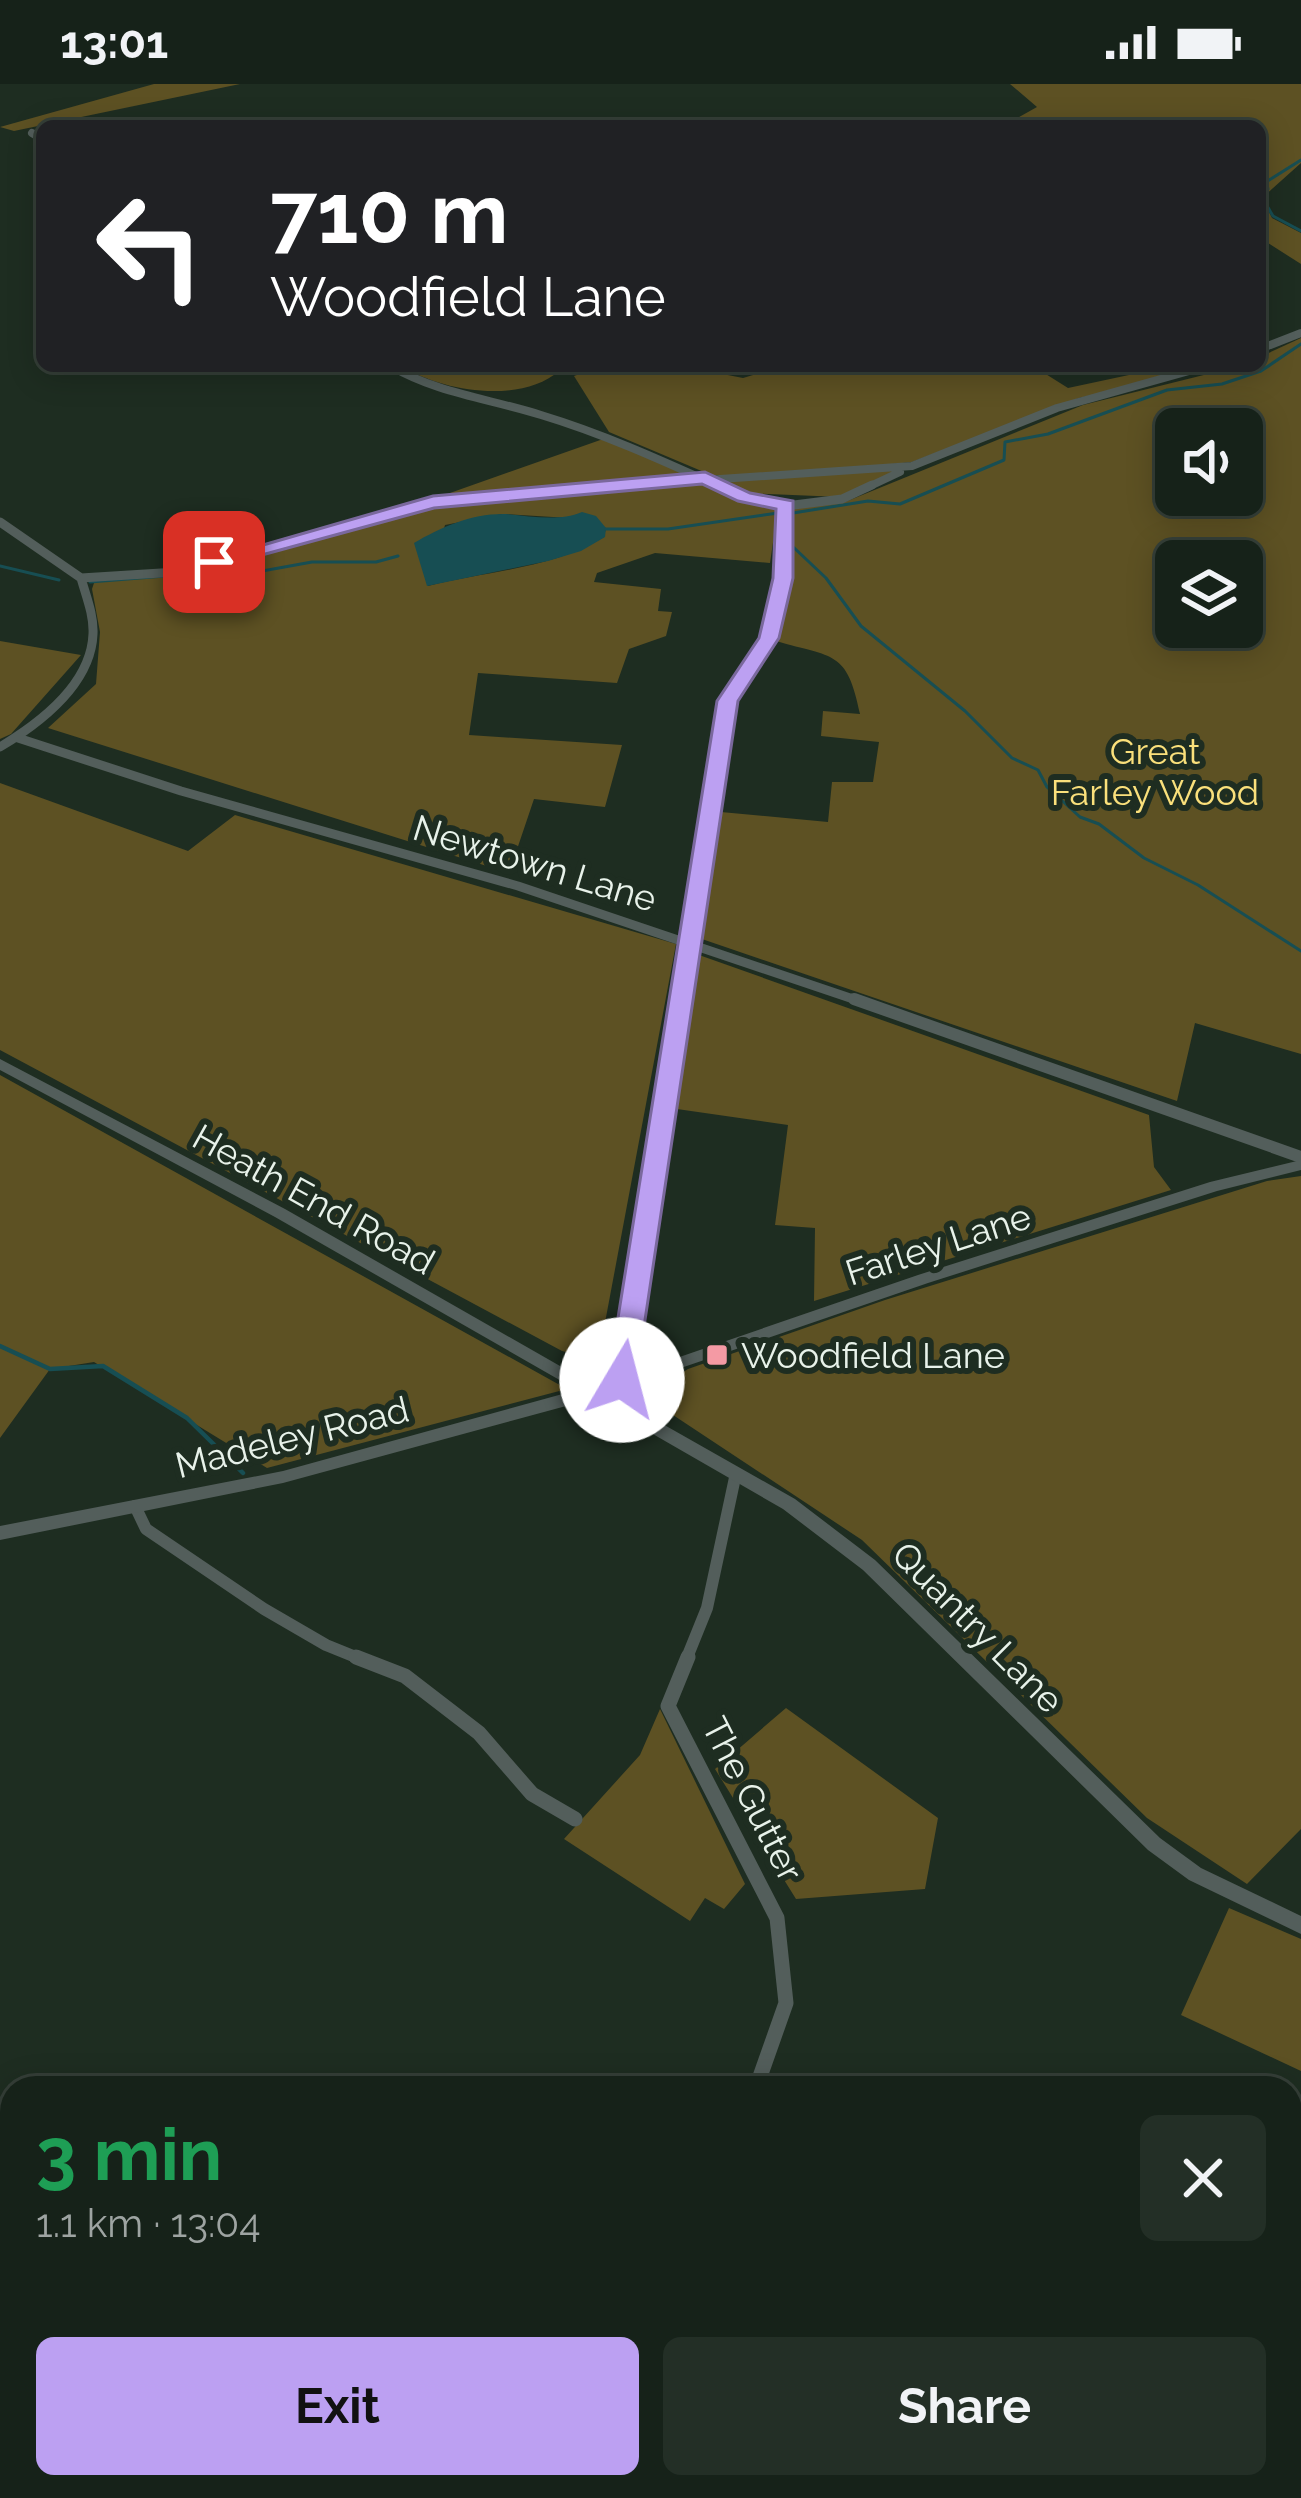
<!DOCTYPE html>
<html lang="en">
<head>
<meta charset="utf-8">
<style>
	:root { --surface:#162219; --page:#232f26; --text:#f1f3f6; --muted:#9ea4a2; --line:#353f38; --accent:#bca0f2 }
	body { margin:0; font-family:Raleway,sans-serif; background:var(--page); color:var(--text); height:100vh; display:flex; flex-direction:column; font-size:45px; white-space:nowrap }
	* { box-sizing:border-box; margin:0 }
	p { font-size:39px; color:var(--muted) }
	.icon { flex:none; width:66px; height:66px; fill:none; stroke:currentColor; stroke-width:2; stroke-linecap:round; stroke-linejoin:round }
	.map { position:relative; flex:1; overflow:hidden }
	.sheet { position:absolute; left:0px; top:1992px; width:1302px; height:423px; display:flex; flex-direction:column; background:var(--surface); border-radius:36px 36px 0 0; box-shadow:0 6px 30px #0003,0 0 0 3px var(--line) }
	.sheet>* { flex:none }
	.guide { position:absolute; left:36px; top:36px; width:1230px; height:252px; border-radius:18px; box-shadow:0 6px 30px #0003,0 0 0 3px var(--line); background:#202124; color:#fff; overflow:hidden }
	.tools { position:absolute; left:1155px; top:324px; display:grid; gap:24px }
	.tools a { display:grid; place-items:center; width:108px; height:108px; border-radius:18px; background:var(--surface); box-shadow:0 6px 30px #0003,0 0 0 3px var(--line); font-size:60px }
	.pin { position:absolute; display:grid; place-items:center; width:102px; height:102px; color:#fff; margin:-51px; border-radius:24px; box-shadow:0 6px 18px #0006 }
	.me { position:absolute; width:132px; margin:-66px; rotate:8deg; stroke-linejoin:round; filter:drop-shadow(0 0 9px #0008) }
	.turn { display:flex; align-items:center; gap:42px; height:252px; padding:0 36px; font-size:54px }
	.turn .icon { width:156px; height:156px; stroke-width:2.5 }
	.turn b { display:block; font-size:84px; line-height:102px }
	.round { display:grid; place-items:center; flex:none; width:126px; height:126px; border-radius:18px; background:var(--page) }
	.overview { display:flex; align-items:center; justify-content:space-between; height:204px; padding:0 36px }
	h1 { font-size:72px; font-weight:700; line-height:90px; color:#1e9e55 }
	.cta { display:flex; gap:24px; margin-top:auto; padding:24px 36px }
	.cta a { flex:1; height:138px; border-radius:18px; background:var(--accent); color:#111; font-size:48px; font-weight:700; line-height:138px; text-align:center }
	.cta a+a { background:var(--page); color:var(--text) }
	.status { display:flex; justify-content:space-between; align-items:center; height:84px; padding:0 60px; background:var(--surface); direction:ltr }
	.status svg { height:33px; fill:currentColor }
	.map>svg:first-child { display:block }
</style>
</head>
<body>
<div class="status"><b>13:01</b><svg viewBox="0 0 49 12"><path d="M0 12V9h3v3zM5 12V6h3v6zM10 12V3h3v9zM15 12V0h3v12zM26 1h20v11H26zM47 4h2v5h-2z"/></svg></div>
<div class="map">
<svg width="1301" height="2414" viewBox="0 0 1301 2414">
	<rect width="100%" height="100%" fill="#1e2d21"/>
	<path fill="#5d5123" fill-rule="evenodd" d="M154 0H240L14 47 0 43Z
		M1010 0H1301V79L1262 114 1272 134 1301 149V180L1260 154V42H1003L1037 23Z
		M1301 254V970L1195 939 1177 1017 696 853 721 728 828 738 832 698H873L879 658 821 652 823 627 860 630C847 566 834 574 776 557L788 504V420L845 418 1083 321 1240 282H1260V273ZM1176 345H1242V411H1176ZM1176 477H1242V543H1176Z
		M402 282H545L559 287C521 320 442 308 402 282Z
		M602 282H682L743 294 783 282H1033L1068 304 1171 282H1220L1079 314 912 378 784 391H711L609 348 574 292Z
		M606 354 695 392 433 415Z
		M899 386 841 413 741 409 721 397Z
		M699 398 778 424 770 479 655 469 597 489 594 498 661 505 658 527 672 528 666 552 629 565 617 599 478 589 469 651 622 661 605 723 534 715 509 789 48 644 96 600 100 548 92 505 95 496 181 489 435 421ZM502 430 569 434 606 444 604 453C552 485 486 487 428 502L445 441Z
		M0 557 81 571 11 650 0 655Z
		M0 699 188 767 235 731 676 860 598 1276 562 1267 0 966Z
		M699 871 1149 1031 1154 1083 1171 1106 814 1217 815 1144 775 1141 788 1041 670 1024Z
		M0 991 567 1305 267 1384 94 1278 50 1285 0 1354Z
		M1301 1092V1745L1247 1800 1147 1734 862 1456 673 1331 662 1322 660 1312 670 1296 688 1285 885 1216 1267 1097Z
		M786 1624 938 1734 925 1805 796 1815 715 1685Z
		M660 1625 745 1800 724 1825 705 1814 690 1837 564 1755 640 1671Z
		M1229 1824 1301 1855V1987L1181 1931Z
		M162 2403H708L707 2414H157Z"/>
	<path fill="#174e53" d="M582 428 596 432 606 444 605 453 581 467 548 477 427 502 414 459C441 443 473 429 506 430 531 432 558 438 582 428Z"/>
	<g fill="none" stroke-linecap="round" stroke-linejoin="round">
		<path stroke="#174e53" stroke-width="3" d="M1260 106 1268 105 1266 98 1301 76
			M1260 110 1273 132 1301 147
			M793 429 868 417 900 420 1004 376 1005 358 1048 350 1167 306 1222 300 1261 287 1301 260
			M606 445H668L778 429
			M790 460 826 494 861 542 965 627 1012 674 1038 686 1047 703 1080 733 1099 740 1144 774 1198 801 1301 867
			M0 482 59 496
			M90 498 190 490 229 493 312 478H376L398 472"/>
		<path stroke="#174e53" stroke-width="4.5" d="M0 1262 50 1285 103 1282 187 1334 243 1389"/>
		<path stroke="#535e5b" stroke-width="8" d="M32 49 42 55
			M1260 265 1301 249
			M391 282C436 309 491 315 541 331 604 350 663 377 723 404
			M588 404 912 382 1057 324 1207 282
			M866 404 900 388"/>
		<path stroke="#535e5b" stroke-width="9" d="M786 422 842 415 872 401
			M0 438 81 494
			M81 494 177 488 433 418 621 401
			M18 654 181 707 518 802 862 918
			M0 663C40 639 91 601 93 550 94 531 86 512 81 494
			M681 918 728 618 769 553 783 494 786 422 745 414 716 401"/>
		<path stroke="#535e5b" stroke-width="12" d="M854 915 1301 1073
			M622 1296 682 915
			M135 1422 146 1445 264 1525 326 1561 363 1576
			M686 1576 707 1524 736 1389"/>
		<path stroke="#535e5b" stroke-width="15" d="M356 1573 405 1592 479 1649 532 1710 575 1735
			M688 1573 668 1622 777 1834 786 1919 756 2004
			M730 2403V2414"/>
		<path fill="#535e5b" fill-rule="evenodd" d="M0 975 285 1125 595 1302 918 1191 1210 1098 1301 1076V1086L1217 1107 928 1199 608 1309 795 1415 875 1476 1160 1754 1201 1784 1301 1832V1850L1189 1796 1148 1766 863 1486 783 1425 592 1315 283 1399 0 1456V1442L283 1387 577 1306 275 1133 0 986Z"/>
	</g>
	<path fill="#bca0f2" stroke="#7a689d" stroke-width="3" d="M705 388 750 409 793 417V494L779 554 738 617 636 1296 622 1307 608 1296 717 617 759 554 773 494 776 425 738 417 702 400 434 424 214 484 204 478 433 412Z"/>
	<rect fill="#f49aa4" stroke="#1e2d21" stroke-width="4.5" x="705" y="1259" width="24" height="24" rx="6"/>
	<g text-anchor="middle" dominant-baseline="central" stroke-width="12" stroke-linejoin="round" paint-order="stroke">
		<g font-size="36" fill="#fae07b" stroke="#1e2d21">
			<text x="1155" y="667">Great<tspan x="1155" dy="41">Farley Wood</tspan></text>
		</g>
		<g font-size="36" fill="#e8f2ea" stroke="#1e2d21">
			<text transform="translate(535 779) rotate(17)">Newtown Lane</text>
			<text transform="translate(314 1115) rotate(29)">Heath End Road</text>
			<text transform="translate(938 1160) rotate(-18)">Farley Lane</text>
			<text transform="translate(292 1353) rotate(-14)">Madeley Road</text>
			<text transform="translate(978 1543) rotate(45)">Quantry Lane</text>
			<text transform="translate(753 1715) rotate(63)">The Gutter</text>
		</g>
		<g font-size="36" fill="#e8f2ea" stroke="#1e2d21" text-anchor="start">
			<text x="741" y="1271">Woodfield Lane</text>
		</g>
	</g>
</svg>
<div class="tools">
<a><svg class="icon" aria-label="sound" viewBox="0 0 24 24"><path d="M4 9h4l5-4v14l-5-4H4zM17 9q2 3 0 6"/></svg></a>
<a><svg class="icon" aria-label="layers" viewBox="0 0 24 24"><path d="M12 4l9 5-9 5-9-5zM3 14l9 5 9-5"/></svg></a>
</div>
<div class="pin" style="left:214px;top:478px;background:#d93025"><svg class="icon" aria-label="arrive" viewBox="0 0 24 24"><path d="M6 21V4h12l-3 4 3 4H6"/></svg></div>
<svg class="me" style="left:622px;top:1296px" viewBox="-20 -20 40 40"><circle r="19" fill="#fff"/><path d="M0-13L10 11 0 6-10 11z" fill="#bca0f2"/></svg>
<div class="guide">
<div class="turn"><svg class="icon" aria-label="left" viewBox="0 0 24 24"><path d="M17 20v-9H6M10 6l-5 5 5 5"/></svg><div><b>710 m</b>Woodfield Lane</div></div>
</div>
<section class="sheet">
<div class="overview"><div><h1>3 min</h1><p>1.1 km · 13:04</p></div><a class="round"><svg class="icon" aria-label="close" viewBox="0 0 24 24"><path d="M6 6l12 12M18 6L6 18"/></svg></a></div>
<div class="cta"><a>Exit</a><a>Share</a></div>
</section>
</div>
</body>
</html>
